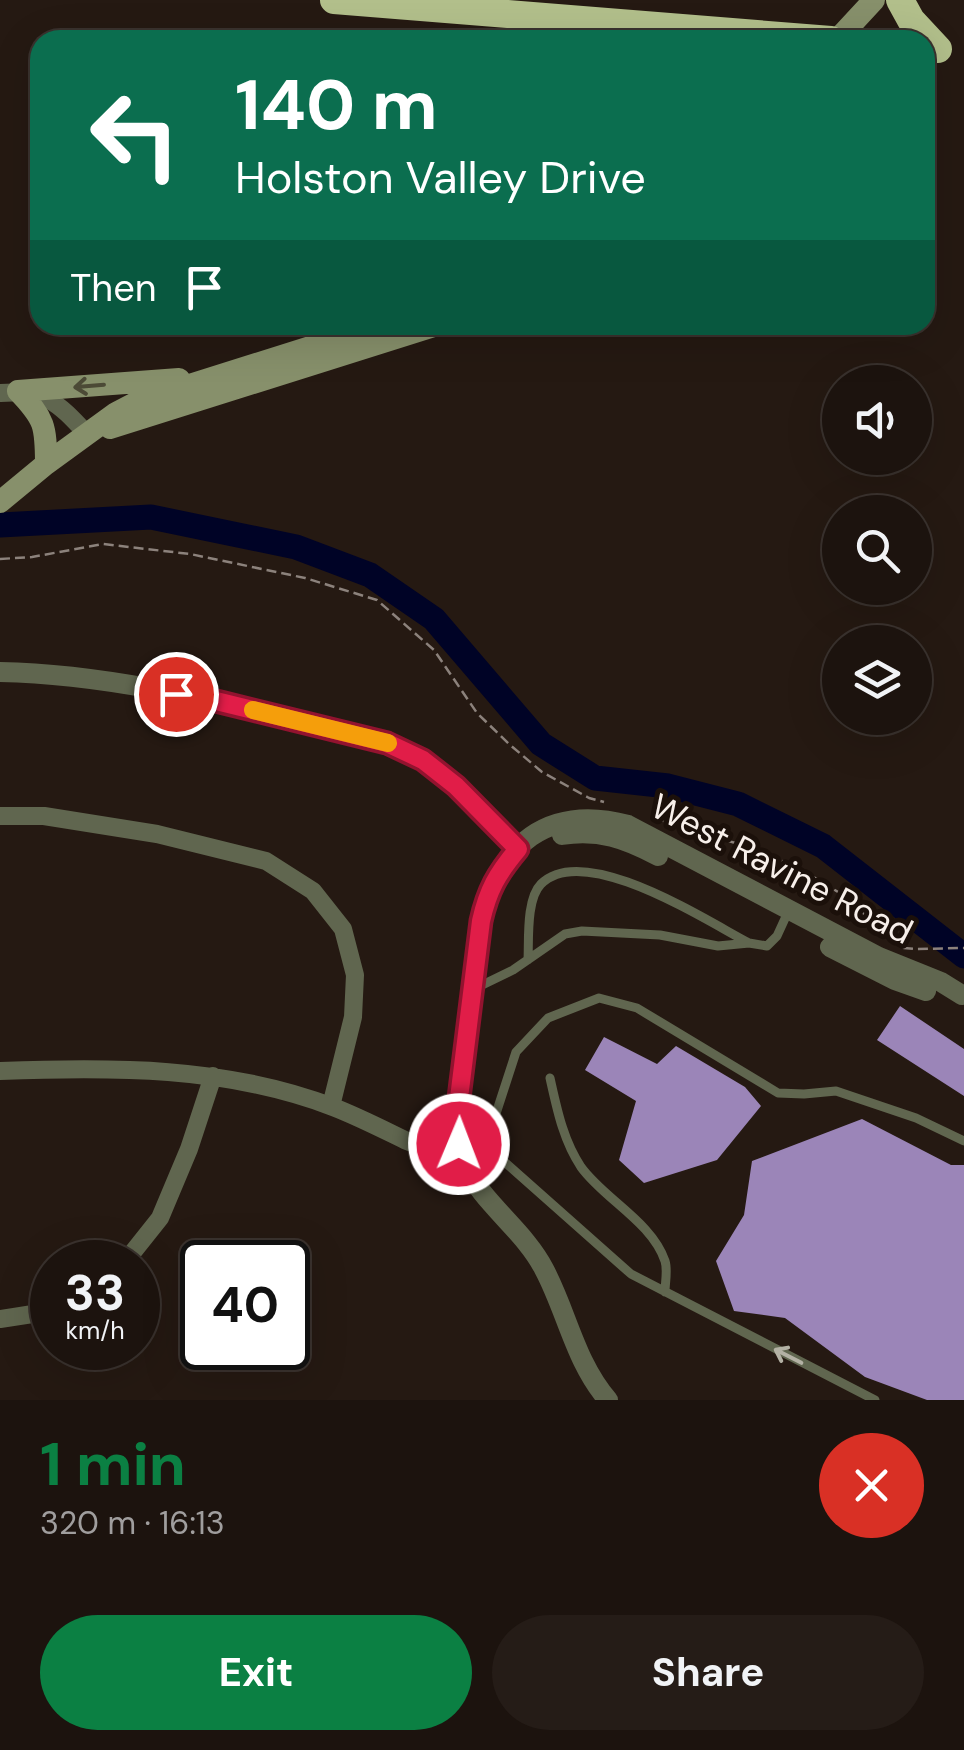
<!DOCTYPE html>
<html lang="en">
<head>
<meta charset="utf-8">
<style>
	:root { --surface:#1c130e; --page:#251c17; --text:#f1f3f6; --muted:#a09e9e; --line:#3a322e; --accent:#0b8043 }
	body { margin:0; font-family:"DM Sans",sans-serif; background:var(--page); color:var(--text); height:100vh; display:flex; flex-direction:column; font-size:38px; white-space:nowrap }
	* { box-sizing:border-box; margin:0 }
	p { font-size:32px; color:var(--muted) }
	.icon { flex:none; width:55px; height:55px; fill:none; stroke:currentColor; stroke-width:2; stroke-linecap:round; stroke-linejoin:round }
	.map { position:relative; height:1400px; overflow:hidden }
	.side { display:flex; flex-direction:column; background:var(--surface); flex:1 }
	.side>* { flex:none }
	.top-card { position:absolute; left:30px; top:30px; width:905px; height:305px; border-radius:30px; box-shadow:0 10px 40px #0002,0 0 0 2px var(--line); background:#0b6e4f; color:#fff; overflow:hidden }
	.buttons { position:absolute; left:822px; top:365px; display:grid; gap:20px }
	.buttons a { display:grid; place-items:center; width:110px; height:110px; border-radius:50%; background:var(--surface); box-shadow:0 10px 40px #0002,0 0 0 2px var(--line); font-size:50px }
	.speed { position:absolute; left:30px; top:1240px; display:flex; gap:20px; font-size:50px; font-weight:700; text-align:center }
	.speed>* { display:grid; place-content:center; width:130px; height:130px; border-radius:50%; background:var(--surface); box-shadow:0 10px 40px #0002,0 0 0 2px var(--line); line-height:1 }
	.speed small { font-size:25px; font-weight:400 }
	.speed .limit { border:5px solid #111; border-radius:15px; background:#fff; color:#111 }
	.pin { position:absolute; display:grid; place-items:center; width:85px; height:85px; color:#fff; margin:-42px; border:5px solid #fff; border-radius:50%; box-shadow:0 2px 10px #0007 }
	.me { position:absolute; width:110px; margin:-55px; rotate:1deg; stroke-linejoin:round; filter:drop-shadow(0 0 8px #0008) }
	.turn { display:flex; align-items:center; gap:35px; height:210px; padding:0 40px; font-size:45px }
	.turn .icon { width:130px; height:130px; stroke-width:2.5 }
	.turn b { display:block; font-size:70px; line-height:85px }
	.then { display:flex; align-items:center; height:95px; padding:0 40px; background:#0003; gap:20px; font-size:38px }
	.round { display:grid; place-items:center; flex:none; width:105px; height:105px; border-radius:52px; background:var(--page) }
	.overview { display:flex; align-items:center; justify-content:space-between; height:170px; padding:0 40px }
	h1 { font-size:60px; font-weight:700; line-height:75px; color:var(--accent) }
	.button { display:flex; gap:20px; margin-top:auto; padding:20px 40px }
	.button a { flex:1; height:115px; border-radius:60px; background:var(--accent); color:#fff; font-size:40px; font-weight:700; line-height:115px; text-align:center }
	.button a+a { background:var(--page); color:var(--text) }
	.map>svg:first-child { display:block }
</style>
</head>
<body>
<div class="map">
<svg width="964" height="1400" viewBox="0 0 964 1400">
	<rect width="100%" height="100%" fill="#251912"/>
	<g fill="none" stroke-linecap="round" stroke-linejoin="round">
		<path stroke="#000326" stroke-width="25" d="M0 525 151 517 296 547 370 575 434 619 541 744 595 778 668 786 738 804 823 846 964 956"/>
	</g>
	<path fill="#9b85b8" d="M900 1006 964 1049V1096L877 1040Z
		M604 1037 657 1064 676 1046 745 1087 761 1106 717 1160 644 1183 619 1160 636 1101 585 1070Z
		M862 1119 951 1165H964V1400H927L865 1377 785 1318 734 1311 716 1261 744 1215 752 1161Z"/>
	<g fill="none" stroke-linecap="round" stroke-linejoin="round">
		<path stroke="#8c827c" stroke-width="2.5" stroke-dasharray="10 5" stroke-linecap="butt" d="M0 559 32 557 103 544 190 554 305 578 377 600 434 650 477 713 509 744 542 772 589 798 604 802
			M654 818 761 851 807 873 843 895 892 939 904 948 915 949 964 948"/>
		<path stroke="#60664f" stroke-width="9" d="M528 960C529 940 526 899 541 884 584 841 705 920 749 943
			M476 988 513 970 565 934 582 931 660 935 718 946 749 943 767 946 777 936 788 912
			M550 1078C557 1109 563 1140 581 1167 604 1199 652 1222 665 1261 668 1270 665 1283 665 1292
			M490 1132 491 1150 631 1274 875 1400
			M461 1143 490 1132 516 1052 548 1018 599 998 637 1008 778 1093 804 1094 836 1091 916 1118 964 1141"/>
		<path stroke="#60664f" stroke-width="18" d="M0 393C46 389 58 403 88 435
			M0 816H44L157 834 266 861 313 891 343 929 355 975 353 1017 331 1106
			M0 1071C112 1067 226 1066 333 1107 359 1117 384 1130 409 1142
			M125 1262 160 1218 189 1149 213 1076
			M0 1319 52 1311"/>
		<path stroke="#60664f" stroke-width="20" d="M0 672C104 674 207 699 308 723 347 733 389 739 424 760 460 783 488 819 517 849
			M562 835C599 829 626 839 658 856
			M830 947 895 980 926 991
			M608 1400C575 1362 567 1312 544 1269 524 1230 482 1203 465 1165 447 1124 463 1071 468 1028 473 993 477 957 481 921 498 844 549 804 628 825L879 957 941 982 962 995"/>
		<path stroke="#87906b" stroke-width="22" d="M837 40 874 0
			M18 391 179 379
			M18 391C45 419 46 426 46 464
			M110 428 437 325
			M0 502 46 464 116 413 139 401 380 325"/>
		<path stroke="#b2bf8b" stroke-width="28" d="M334 0 831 40
			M900 0 911 20 938 49"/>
	</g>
	<defs><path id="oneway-shaft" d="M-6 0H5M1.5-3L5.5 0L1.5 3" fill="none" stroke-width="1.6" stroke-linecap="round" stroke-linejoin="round" transform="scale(2.5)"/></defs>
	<use stroke="#4c4a36" href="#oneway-shaft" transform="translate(89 386) rotate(175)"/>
	<use stroke="#b3b1a4" href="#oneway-shaft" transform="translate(788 1356) rotate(-153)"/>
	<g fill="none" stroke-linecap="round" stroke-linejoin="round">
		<defs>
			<path id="route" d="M176 694 212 700 387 743 423 760 456 786 518 849C497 874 488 890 481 921L459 1098V1144"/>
		</defs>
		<use href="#route" stroke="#92132f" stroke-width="25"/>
		<use href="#route" stroke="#e11d48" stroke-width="18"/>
		<path stroke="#f59e0b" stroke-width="18" d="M253 710 388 743"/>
	</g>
	<g text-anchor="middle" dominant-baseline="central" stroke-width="10" stroke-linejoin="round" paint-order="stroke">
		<g font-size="35" fill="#f7efea" stroke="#1b100a">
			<text transform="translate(782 869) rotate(27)">West Ravine Road</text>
		</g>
	</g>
</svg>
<div class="buttons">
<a><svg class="icon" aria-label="sound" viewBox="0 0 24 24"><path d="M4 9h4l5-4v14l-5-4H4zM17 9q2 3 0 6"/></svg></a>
<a><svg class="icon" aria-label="search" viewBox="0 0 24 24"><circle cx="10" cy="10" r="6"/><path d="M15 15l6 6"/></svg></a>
<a><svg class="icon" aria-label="layers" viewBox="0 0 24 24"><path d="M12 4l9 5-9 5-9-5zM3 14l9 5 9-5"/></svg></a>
</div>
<div class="speed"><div>33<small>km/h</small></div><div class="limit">40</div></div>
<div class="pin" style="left:176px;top:694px;background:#d93025"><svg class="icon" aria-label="arrive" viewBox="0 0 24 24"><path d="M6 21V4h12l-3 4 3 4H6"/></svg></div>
<svg class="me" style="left:459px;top:1144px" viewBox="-20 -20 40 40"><circle r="17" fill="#e11d48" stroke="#fff" stroke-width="3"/><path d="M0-11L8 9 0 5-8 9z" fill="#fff"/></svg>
<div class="top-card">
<div class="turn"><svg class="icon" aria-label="left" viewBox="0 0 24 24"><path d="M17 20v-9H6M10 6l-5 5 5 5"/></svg><div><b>140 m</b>Holston Valley Drive</div></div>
<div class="then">Then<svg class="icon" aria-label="arrive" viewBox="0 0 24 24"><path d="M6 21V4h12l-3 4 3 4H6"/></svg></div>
</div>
</div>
<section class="side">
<div class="overview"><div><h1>1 min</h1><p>320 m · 16:13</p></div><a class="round" style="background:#d93025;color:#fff"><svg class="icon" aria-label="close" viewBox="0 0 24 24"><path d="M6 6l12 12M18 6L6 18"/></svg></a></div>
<div class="button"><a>Exit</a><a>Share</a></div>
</section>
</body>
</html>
